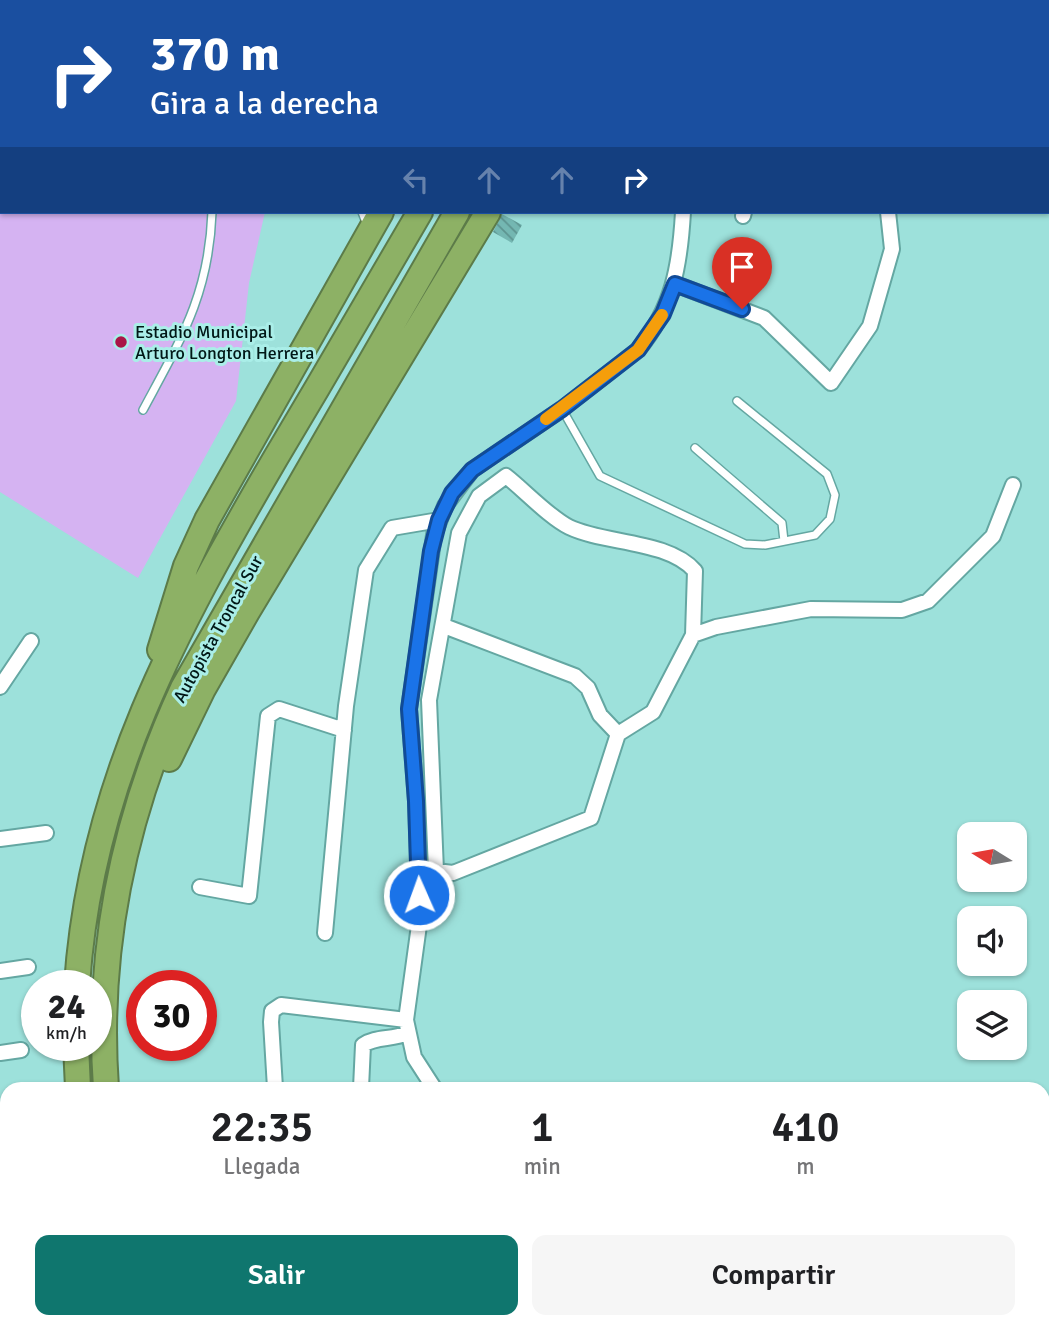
<!DOCTYPE html>
<html lang="es">
<head>
<meta charset="utf-8">
<style>
	:root { --surface:#fff; --page:#f6f6f6; --text:#202124; --muted:#757577; --accent:#0f766e }
	body { margin:0; font-family:Signika,sans-serif; background:var(--page); color:var(--text); height:100vh; display:flex; flex-direction:column; font-size:26px; white-space:nowrap }
	* { box-sizing:border-box; margin:0 }
	p { font-size:23px; color:var(--muted) }
	.icon { flex:none; width:38px; height:38px; fill:none; stroke:currentColor; stroke-width:2; stroke-linecap:round; stroke-linejoin:round }
	.map { position:relative; flex:1; overflow:hidden }
	.side { position:absolute; left:0px; top:1082px; width:1050px; height:247px; display:flex; flex-direction:column; background:var(--surface); border-radius:21px 21px 0 0; box-shadow:0 2px 5px #0004 }
	.side>* { flex:none }
	.top-card { position:absolute; left:0px; top:0px; width:1050px; height:214px; box-shadow:0 2px 5px #0004; background:#1a4fa0; color:#fff; overflow:hidden }
	.needle { width:46px; rotate:281deg }
	.fabs { position:absolute; left:957px; top:822px; display:grid; gap:14px }
	.fabs a { display:grid; place-items:center; width:70px; height:70px; border-radius:14px; background:var(--surface); box-shadow:0 2px 5px #0004; font-size:35px }
	.speed { position:absolute; left:21px; top:970px; display:flex; gap:14px; font-size:35px; font-weight:700; text-align:center }
	.speed>* { display:grid; place-content:center; width:91px; height:91px; border-radius:50%; background:var(--surface); box-shadow:0 2px 5px #0004; line-height:1 }
	.speed small { font-size:18px; font-weight:400 }
	.speed .limit { border:10px solid #d22; background:#fff; color:#111 }
	.pin { position:absolute; display:grid; place-items:center; width:60px; height:60px; color:#fff; margin:-72px -30px; border-radius:50% 50% 50% 0; rotate:-45deg; box-shadow:0 0 7px #0007 }
	.pin .icon { rotate:45deg }
	.me { position:absolute; width:77px; margin:-38px; rotate:358deg; stroke-linejoin:round; filter:drop-shadow(0 0 5px #0008) }
	.turn { display:flex; align-items:center; gap:24px; height:147px; padding:0 35px; font-size:32px }
	.turn .icon { width:91px; height:91px; stroke-width:2.5 }
	.turn b { display:block; font-size:49px; line-height:60px }
	.lanes { display:flex; align-items:center; height:66px; padding:0 35px; background:#0003; justify-content:center; gap:35px; direction:ltr }
	.lanes .off { opacity:.35 }
	.eta { display:flex; justify-content:space-evenly; align-items:center; height:119px; text-align:center }
	.eta b { font-size:42px; font-weight:600; line-height:49px }
	.action { display:flex; gap:14px; margin-top:auto; padding:14px 35px }
	.action a { flex:1; height:80px; border-radius:14px; background:var(--accent); color:#fff; font-size:28px; font-weight:600; line-height:80px; text-align:center }
	.action a+a { background:var(--page); color:var(--text) }
	.map>svg:first-child { display:block }
</style>
</head>
<body>
<div class="map">
<svg width="1049" height="1327" viewBox="0 0 1049 1327">
	<defs>
		<pattern id="building-back-hatch" width="6" height="6" patternUnits="userSpaceOnUse" patternTransform="scale(1.75)"><rect width="6" height="6" fill="#74b7b2"/><path d="M-1 5l2 2M0 0l6 6M5-1l2 2" fill="none" stroke="#5d9490"/></pattern>
	</defs>
	<rect width="100%" height="100%" fill="#9de1db"/>
	<path fill="#d5b3f2" d="M0 0H336L2 2V212H265L249 283 236 401 138 578 0 492Z"/>
	<path fill="url(#building-back-hatch)" d="M502 214 522 225 512 243 493 232Z"/>
	<g fill="none" stroke-linecap="round" stroke-linejoin="round">
		<defs>
			<path id="service" d="M265 2 266 0
				M362 212 367 225
				M562 409 600 476 745 544 765 545 815 535 830 519 835 495 827 474 737 401
				M143 410C181 339 209 295 212 212
				M695 448 782 523 784 541"/>
			<path id="minor" d="M860 0 861 2
				M716 2 717 0
				M743 216 744 212
				M675 284 764 318 831 383 870 326 892 249 888 212
				M444 626 575 676 588 688 600 715 618 734 591 818 453 873 436 871 429 700 459 533 479 496 506 476C524 490 549 517 569 527 604 544 668 540 695 571L693 635 653 712 618 734
				M693 635 716 627 811 609 902 610 928 601 993 536 1013 485
				M0 687 31 641
				M0 839 46 833
				M200 887 249 896 268 716 279 709 344 730
				M325 933 346 706 366 570 392 528 439 520
				M0 971 28 967
				M0 1053 21 1050
				M275 1088 271 1022 272 1011 281 1005 406 1020
				M361 1088 363 1045C376 1036 393 1040 407 1033
				M434 1088 414 1057 406 1020 420 918 416 801 409 709 434 535 445 506 472 470 562 409 638 350C673 308 680 265 683 212
				M0 1149H7
				M0 1214H7
				M48 1327V1321
				M387 1327 388 1321
				M574 1327 607 1325 609 1321"/>
			<path id="motorway" d="M502 2 503 0
				M543 2 544 0
				M578 2 579 0
				M612 2 613 0
				M160 650 186 566 207 520 381 212
				M169 759 203 689 247 612 488 212
				M77 985C90 785 176 629 275 459 324 377 372 294 420 212
				M76 1045 78 1088
				M106 1088C96 948 124 816 183 688L457 212
				M137 1321 139 1327
				M164 1321 166 1327"/>
		</defs>
		<use href="#service" stroke="#64a7a2" stroke-width="10"/>
		<use href="#minor" stroke="#64a7a2" stroke-width="18"/>
		<use href="#motorway" stroke="#5c7b49" stroke-width="28"/>
		<path stroke="#5b8c88" stroke-width="2.5" stroke-dasharray="5 5" stroke-linecap="butt" d="M0 1300 7 1299"/>
		<use href="#service" stroke="#fff" stroke-width="7"/>
		<use href="#minor" stroke="#fff" stroke-width="14"/>
		<use href="#motorway" stroke="#8db165" stroke-width="24"/>
	</g>
	<g fill="none" stroke-linecap="round" stroke-linejoin="round">
		<defs>
			<path id="route" d="M419 895 416 801 409 709 431 551 439 520 452 493 472 470 562 409 638 350 663 314 675 284 742 309"/>
		</defs>
		<use href="#route" stroke="#114b97" stroke-width="18"/>
		<use href="#route" stroke="#1a73e8" stroke-width="12"/>
		<path stroke="#f59e0b" stroke-width="12" d="M546 419 638 350 662 315"/>
	</g>
	<circle fill="#a91547" stroke="#aaeee8" stroke-width="2.5" cx="121" cy="342" r="7"/>
	<g text-anchor="middle" dominant-baseline="central" stroke-width="6" stroke-linejoin="round" paint-order="stroke">
		<g font-size="18" fill="#001716" stroke="#aaeee8" text-anchor="start">
			<text x="135" y="332">Estadio Municipal<tspan x="135" dy="21">Arturo Longton Herrera</tspan></text>
		</g>
		<g font-size="18" fill="#001716" stroke="#aaeee8">
			<text transform="translate(218 629) rotate(-61)">Autopista Troncal Sur</text>
		</g>
	</g>
</svg>
<div class="fabs">
<a><svg class="needle" viewBox="-14 -14 28 28"><path d="M0-13l5 13h-10z" fill="#e53935"/><path d="M0 13l5-13h-10z" fill="#757577"/></svg></a>
<a><svg class="icon" aria-label="sound" viewBox="0 0 24 24"><path d="M4 9h4l5-4v14l-5-4H4zM17 9q2 3 0 6"/></svg></a>
<a><svg class="icon" aria-label="layers" viewBox="0 0 24 24"><path d="M12 4l9 5-9 5-9-5zM3 14l9 5 9-5"/></svg></a>
</div>
<div class="speed"><div>24<small>km/h</small></div><div class="limit">30</div></div>
<div class="pin" style="left:742px;top:309px;background:#d93025"><svg class="icon" aria-label="arrive" viewBox="0 0 24 24"><path d="M6 21V4h12l-3 4 3 4H6"/></svg></div>
<svg class="me" style="left:419px;top:895px" viewBox="-20 -20 40 40"><circle r="17" fill="#1a73e8" stroke="#fff" stroke-width="3"/><path d="M0-11L8 9 0 5-8 9z" fill="#fff"/></svg>
<div class="top-card">
<div class="turn"><svg class="icon" aria-label="right" viewBox="0 0 24 24"><path d="M7 20v-9h11M14 6l5 5-5 5"/></svg><div><b>370 m</b>Gira a la derecha</div></div>
<div class="lanes"><svg class="icon off" aria-label="left" viewBox="0 0 24 24"><path d="M17 20v-9H6M10 6l-5 5 5 5"/></svg><svg class="icon off" aria-label="ahead" viewBox="0 0 24 24"><path d="M12 20V5M6 11l6-6 6 6"/></svg><svg class="icon off" aria-label="ahead" viewBox="0 0 24 24"><path d="M12 20V5M6 11l6-6 6 6"/></svg><svg class="icon" aria-label="right" viewBox="0 0 24 24"><path d="M7 20v-9h11M14 6l5 5-5 5"/></svg></div>
</div>
<section class="side">
<div class="eta">
<div><b>22:35</b><p>Llegada</p></div>
<div><b>1</b><p>min</p></div>
<div><b>410</b><p>m</p></div>
</div>
<div class="action"><a>Salir</a><a>Compartir</a></div>
</section>
</div>
</body>
</html>
